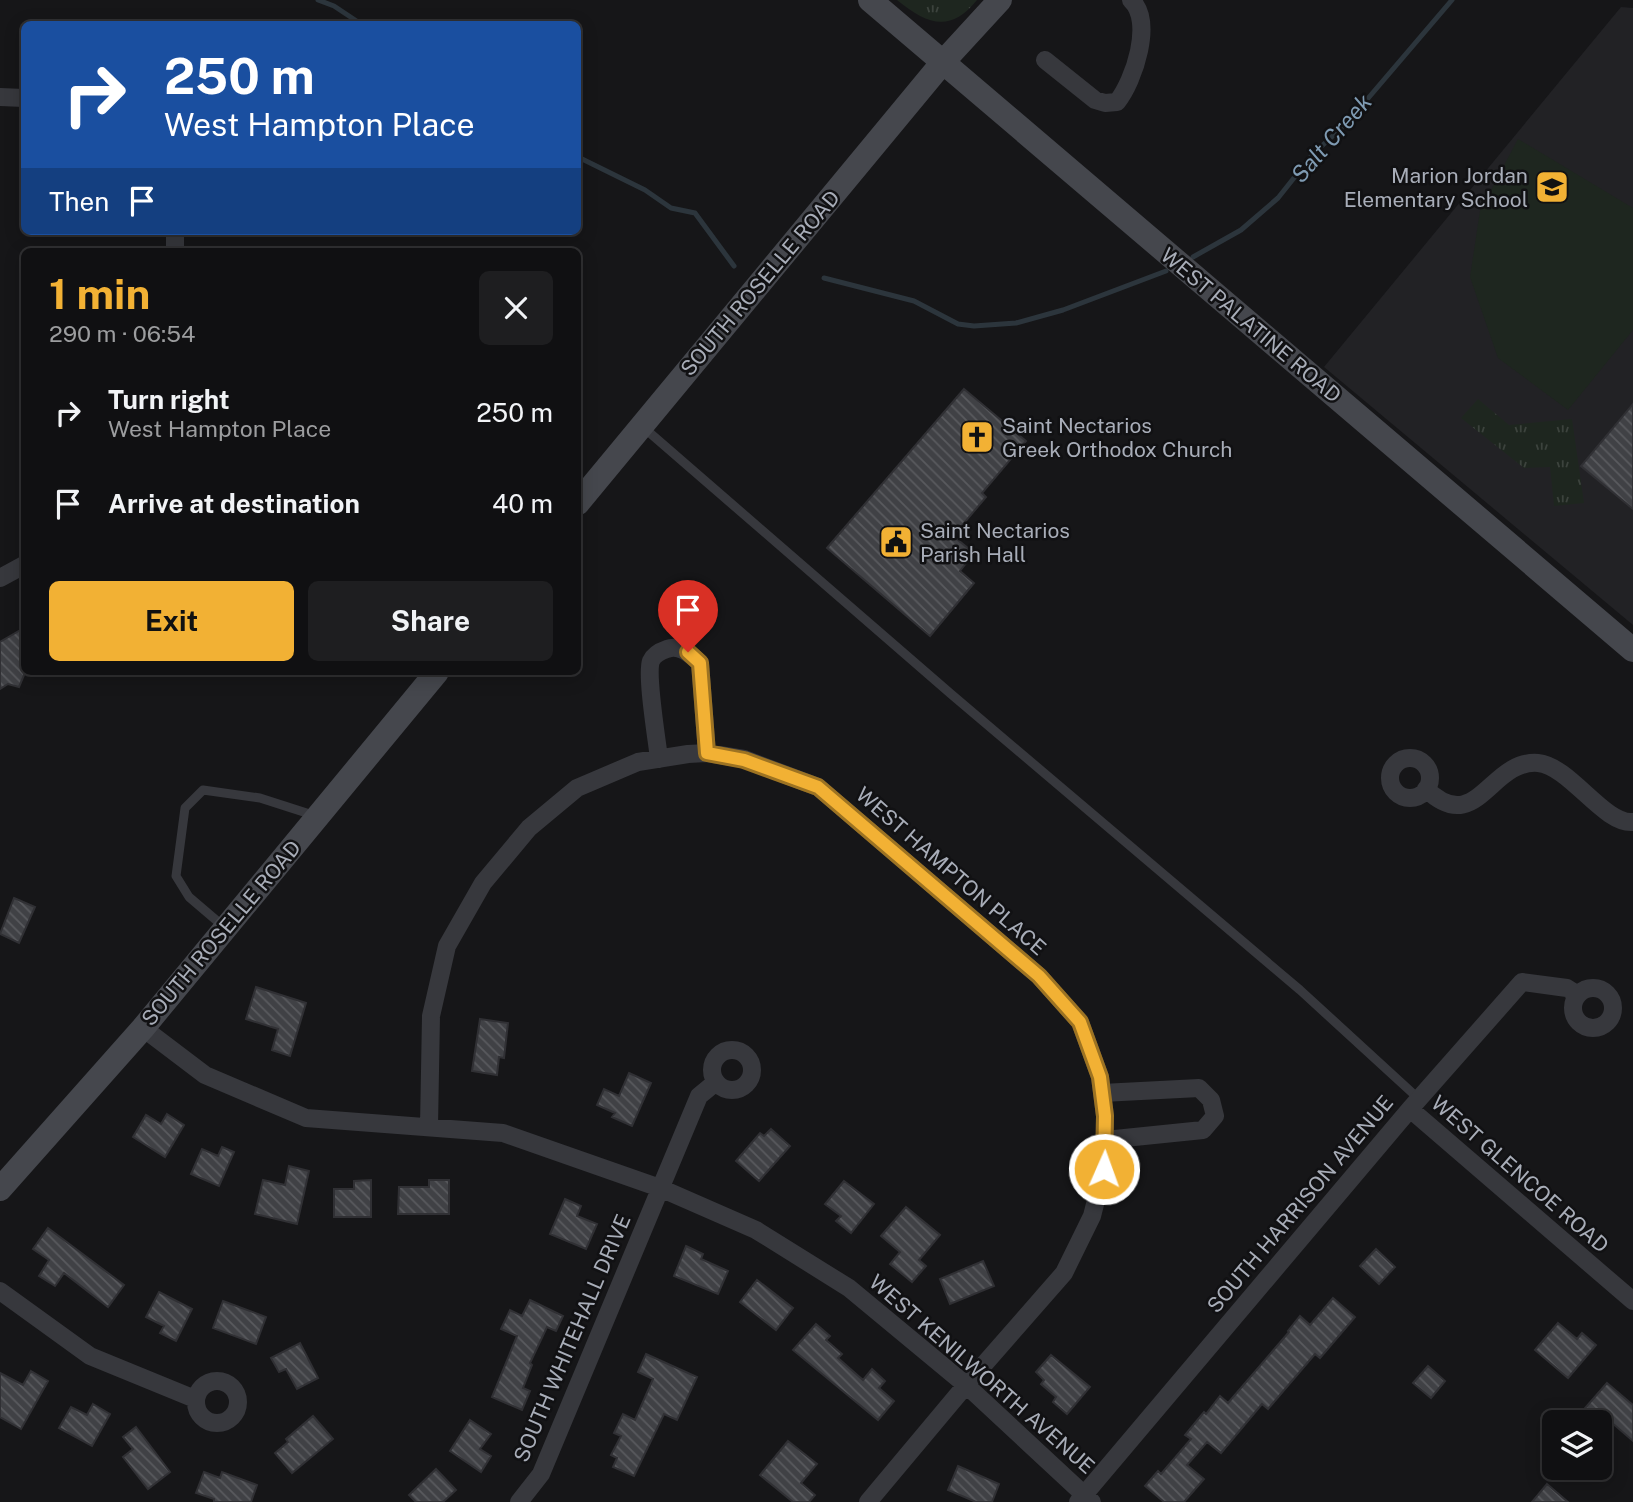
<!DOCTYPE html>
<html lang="en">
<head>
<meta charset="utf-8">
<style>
	:root { --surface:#101012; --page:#1e1e20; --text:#f1f3f6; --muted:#9c9d9f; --line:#303032; --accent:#f2b134 }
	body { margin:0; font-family:"Public Sans",sans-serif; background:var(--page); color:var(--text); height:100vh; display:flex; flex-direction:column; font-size:26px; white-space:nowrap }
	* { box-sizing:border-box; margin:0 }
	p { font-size:23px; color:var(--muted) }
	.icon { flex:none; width:38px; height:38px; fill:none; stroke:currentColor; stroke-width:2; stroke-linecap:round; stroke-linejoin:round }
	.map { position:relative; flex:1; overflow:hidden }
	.drawer { position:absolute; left:21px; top:248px; width:560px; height:427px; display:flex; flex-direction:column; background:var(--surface); border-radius:10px; box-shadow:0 4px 18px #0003,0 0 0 2px var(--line) }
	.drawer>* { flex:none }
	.guide { position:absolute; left:21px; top:21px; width:560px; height:214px; border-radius:10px; box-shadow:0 4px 18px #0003,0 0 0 2px var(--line); background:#1a4fa0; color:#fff; overflow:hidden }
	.buttons { position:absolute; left:1542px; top:1410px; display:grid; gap:14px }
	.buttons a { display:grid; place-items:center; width:70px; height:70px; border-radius:10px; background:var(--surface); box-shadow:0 4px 18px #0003,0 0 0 2px var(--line); font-size:35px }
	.pin { position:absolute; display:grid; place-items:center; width:60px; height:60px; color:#fff; margin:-72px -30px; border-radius:50% 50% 50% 0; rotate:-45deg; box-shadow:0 0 7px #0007 }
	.pin .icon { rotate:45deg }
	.me { position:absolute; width:77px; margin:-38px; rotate:2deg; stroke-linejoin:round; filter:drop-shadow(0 0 5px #0008) }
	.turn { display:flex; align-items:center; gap:24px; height:147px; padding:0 28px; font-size:32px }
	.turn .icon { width:91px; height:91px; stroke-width:2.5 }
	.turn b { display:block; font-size:49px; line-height:60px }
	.then { display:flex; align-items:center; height:66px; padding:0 28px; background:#0003; gap:14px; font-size:26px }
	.round { display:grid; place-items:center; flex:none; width:74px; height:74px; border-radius:10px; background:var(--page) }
	.headline { display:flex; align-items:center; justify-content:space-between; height:119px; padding:0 28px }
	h1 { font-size:42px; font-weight:700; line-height:52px; color:var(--accent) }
	.action { display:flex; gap:14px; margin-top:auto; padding:14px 28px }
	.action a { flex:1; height:80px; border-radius:10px; background:var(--accent); color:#111; font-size:28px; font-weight:700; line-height:80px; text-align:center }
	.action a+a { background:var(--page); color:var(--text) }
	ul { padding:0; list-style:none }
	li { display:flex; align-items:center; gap:21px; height:91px; padding:0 28px }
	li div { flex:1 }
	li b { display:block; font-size:26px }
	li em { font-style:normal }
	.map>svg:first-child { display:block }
</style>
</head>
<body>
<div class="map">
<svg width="1633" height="1502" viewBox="0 0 1633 1502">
	<defs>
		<pattern id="grass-tufts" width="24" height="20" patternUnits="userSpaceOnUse" patternTransform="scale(1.75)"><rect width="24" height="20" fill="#1e261f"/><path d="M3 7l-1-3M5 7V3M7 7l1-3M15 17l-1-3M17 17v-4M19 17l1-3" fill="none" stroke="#3c433d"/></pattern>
		<pattern id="building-back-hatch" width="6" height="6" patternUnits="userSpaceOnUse" patternTransform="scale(1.75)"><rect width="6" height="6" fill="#404145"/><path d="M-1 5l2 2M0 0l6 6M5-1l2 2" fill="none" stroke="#595a5e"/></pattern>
	</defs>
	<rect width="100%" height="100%" fill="#161618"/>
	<path fill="#222225" d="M1621 7 1633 8V625L1324 367Z"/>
	<path fill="url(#grass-tufts)" d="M897 0H977C950 33 928 25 897 0Z
		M1478 399 1509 425 1572 419 1584 503 1554 506 1550 467 1524 468 1461 418Z"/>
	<path fill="#1e261f" d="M1518 139 1633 208V330L1568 410 1498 358 1470 277 1480 211Z"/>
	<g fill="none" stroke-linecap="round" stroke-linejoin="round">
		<path stroke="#2c353c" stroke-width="5" d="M318 0 334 6 361 24
			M578 157 645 190 671 208 695 213 734 266
			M1193 257 1241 230 1278 198 1313 154 1347 123 1452 0
			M824 278 914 301 958 324 974 326 1016 323 1063 310 1166 271"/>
	</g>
	<path fill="url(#building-back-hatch)" stroke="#303034" stroke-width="2" d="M964 389 1026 441 982 493 986 497 953 536 974 553 960 571 974 583 930 636 827 548Z
		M1633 404V509L1581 466Z
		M24 628V675L19 687 8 684 0 689V642Z
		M14 898 35 907 19 943 0 934Z
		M256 987 306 1003 290 1056 272 1050 278 1029 246 1019Z
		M480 1019 508 1023 504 1058 499 1057 497 1075 472 1071Z
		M629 1073 651 1083 632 1126 612 1117 615 1113 597 1105 604 1089 619 1096Z
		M167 1114 184 1125 165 1157 133 1137 146 1115 161 1124Z
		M771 1129 790 1146 759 1181 736 1161 760 1133 764 1136Z
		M222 1147 234 1152 219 1186 191 1174 202 1149 218 1156Z
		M289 1166 309 1171 297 1224 255 1214 263 1180 285 1185Z
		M371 1180V1217H334V1189H354V1181Z
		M429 1180H449V1214H398L399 1187H429Z
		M844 1181 874 1204 851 1233 836 1221 841 1216 825 1204Z
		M565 1199 581 1206 577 1216 597 1224 586 1249 550 1234Z
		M906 1207 940 1235 919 1260 926 1266 912 1282 890 1264 900 1252 881 1236Z
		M48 1228 124 1285 108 1307 64 1273 55 1286 39 1276 49 1260 33 1249Z
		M686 1246 703 1254 701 1259 728 1271 718 1294 674 1276Z
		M1376 1249 1395 1267 1379 1284 1360 1266Z
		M983 1261 994 1286 950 1304 940 1279Z
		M757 1280 793 1308 776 1330 740 1302Z
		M159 1292 192 1309 176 1341 160 1333 164 1326 146 1317Z
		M1333 1298 1355 1317 1320 1358 1315 1354 1268 1409 1262 1404 1221 1453 1207 1442 1187 1465 1204 1479 1184 1502H1164L1145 1486 1158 1471 1161 1474 1191 1439 1185 1435 1204 1412 1206 1414 1220 1396 1228 1403 1289 1332 1288 1331 1300 1316 1310 1325Z
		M530 1300 563 1316 556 1331 547 1327 530 1363 532 1365 523 1388 530 1391 522 1410 492 1397 517 1336 501 1329 510 1310 522 1316Z
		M223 1301 266 1317 256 1344 213 1328Z
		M1558 1323 1577 1339 1582 1333 1596 1345 1568 1378 1535 1350Z
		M816 1324 830 1336 826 1340 842 1354 838 1358 863 1380 872 1369 885 1381 879 1388 894 1401 878 1420 793 1350Z
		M300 1343 318 1378 297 1389 286 1369 279 1372 271 1358Z
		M646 1354 697 1377 677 1420 664 1414 634 1476 613 1467 617 1458 611 1455 621 1436 614 1433 623 1414 635 1420 653 1379 638 1372Z
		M1051 1355 1090 1387 1067 1414 1053 1402 1056 1397 1041 1384 1044 1380 1036 1372Z
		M1428 1366 1445 1381 1431 1398 1413 1383Z
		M31 1371 48 1381 21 1429 0 1417V1373L23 1385Z
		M1607 1383 1633 1405V1441L1611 1422 1600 1436V1423H1572Z
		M93 1404 110 1414 92 1446 59 1428 71 1407 87 1415Z
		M313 1416 333 1439 292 1473 275 1453 288 1442 286 1439Z
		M470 1420 491 1434 480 1449 491 1456 481 1472 450 1451Z
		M136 1427 170 1472 148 1489 123 1457 133 1449 123 1437Z
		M788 1441 817 1464 801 1483 815 1495 809 1502H793L760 1475Z
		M958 1466 999 1484 992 1502H976L948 1490Z
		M436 1469 456 1490 443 1502H416L409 1495Z
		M204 1472 220 1478 222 1472 257 1485 251 1502H214V1499L196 1493Z
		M1547 1484 1568 1502H1532Z"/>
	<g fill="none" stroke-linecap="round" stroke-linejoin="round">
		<path stroke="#37383d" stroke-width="9" d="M643 427 951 694 1300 990 1419 1099
			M223 926 189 897 176 876 185 808 203 790 260 798 316 816"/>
		<path stroke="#37383d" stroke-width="18" d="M1045 60 1095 100 1105 103 1117 102C1134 81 1154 21 1131 0
			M0 97 24 98
			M175 252V231
			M0 578 24 565
			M1390 778a20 20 0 1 1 40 0a20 20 0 1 1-40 0Z
			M659 759C657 740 646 675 651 661 654 654 661 651 667 649 680 644 691 655 700 663L707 753
			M1426 789C1477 838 1490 759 1538 763 1570 766 1604 825 1633 822
			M1573 1008a20 20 0 1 1 40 0a20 20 0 1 1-40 0Z
			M143 1028 205 1075 306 1118 503 1133 660 1188 756 1230 849 1288 966 1385 1092 1502
			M712 1070a20 20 0 1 1 40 0a20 20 0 1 1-40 0Z
			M1102 1093 1199 1088 1211 1100 1215 1116 1203 1130 1105 1140
			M1410 1109 1633 1301
			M429 1126 431 1016 447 946 483 883 529 828 577 788 638 762 688 754 707 753 744 759 818 787 1039 976 1080 1022 1100 1077 1105 1116 1104 1169 1092 1216 1064 1273 966 1385 868 1502
			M0 1291 90 1356 195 1399
			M196 1402a21 21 0 1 1 42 0a21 21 0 1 1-42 0Z
			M519 1502 541 1474 699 1096 716 1082
			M1078 1502 1410 1109 1522 982 1567 988 1578 995"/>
		<path stroke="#45474d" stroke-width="24" d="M870 0 1633 650
			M578 503 943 62 1000 0
			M0 1189 143 1028 437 672"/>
	</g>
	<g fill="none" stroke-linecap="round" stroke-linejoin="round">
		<defs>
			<path id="route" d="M688 652 700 663 707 753 744 760 818 787 1039 976 1080 1022 1100 1077 1105 1116 1104 1169"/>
		</defs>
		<use href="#route" stroke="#9d7322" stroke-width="18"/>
		<use href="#route" stroke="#f2b134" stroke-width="12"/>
	</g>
	<defs>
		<symbol id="school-square" viewBox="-11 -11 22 22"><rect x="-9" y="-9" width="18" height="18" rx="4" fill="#f2b134" stroke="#111113"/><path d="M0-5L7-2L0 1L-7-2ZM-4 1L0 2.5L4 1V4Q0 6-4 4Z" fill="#111"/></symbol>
		<symbol id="church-square" viewBox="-11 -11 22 22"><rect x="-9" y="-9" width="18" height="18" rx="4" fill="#f2b134" stroke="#111113"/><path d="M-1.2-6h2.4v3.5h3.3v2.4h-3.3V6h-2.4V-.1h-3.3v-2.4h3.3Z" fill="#111"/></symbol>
		<symbol id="civic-square" viewBox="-11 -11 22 22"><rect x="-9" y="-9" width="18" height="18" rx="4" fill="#f2b134" stroke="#111113"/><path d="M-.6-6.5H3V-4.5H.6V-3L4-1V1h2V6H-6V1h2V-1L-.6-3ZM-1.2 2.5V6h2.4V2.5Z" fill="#111"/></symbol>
	</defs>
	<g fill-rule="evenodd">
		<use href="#school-square" x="1533" y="168" width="38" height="38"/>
		<use href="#church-square" x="958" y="418" width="38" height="38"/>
		<use href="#civic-square" x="877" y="523" width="38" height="38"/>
	</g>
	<g text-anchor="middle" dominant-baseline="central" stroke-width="5" stroke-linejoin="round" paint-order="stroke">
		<g font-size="21" fill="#a8adb8" stroke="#111113" text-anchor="start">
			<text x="1528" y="175" text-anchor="end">Marion Jordan<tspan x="1528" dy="24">Elementary School</tspan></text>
			<text x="1002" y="425">Saint Nectarios<tspan x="1002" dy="24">Greek Orthodox Church</tspan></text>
			<text x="920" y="530">Saint Nectarios<tspan x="920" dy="24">Parish Hall</tspan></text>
		</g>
		<g font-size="21" fill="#a8adb8" stroke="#111113">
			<text transform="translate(760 283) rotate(-50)">SOUTH ROSELLE ROAD</text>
			<text transform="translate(1251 325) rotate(40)">WEST PALATINE ROAD</text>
			<text transform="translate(951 871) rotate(41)">WEST HAMPTON PLACE</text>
			<text transform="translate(221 933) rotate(-50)">SOUTH ROSELLE ROAD</text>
			<text transform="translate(1520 1174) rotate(41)">WEST GLENCOE ROAD</text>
			<text transform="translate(1300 1204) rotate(-50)">SOUTH HARRISON AVENUE</text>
			<text transform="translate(572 1338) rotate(-67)">SOUTH WHITEHALL DRIVE</text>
			<text transform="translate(982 1374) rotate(41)">WEST KENILWORTH AVENUE</text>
		</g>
		<g font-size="23" font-style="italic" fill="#7f9bb3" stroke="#111113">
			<text transform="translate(1331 138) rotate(-49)">Salt Creek</text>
		</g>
	</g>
</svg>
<div class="buttons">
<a><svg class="icon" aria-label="layers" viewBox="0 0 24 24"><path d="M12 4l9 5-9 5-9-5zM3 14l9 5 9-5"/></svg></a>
</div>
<div class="pin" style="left:688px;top:652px;background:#d93025"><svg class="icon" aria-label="arrive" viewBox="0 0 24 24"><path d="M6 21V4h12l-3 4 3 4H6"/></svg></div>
<svg class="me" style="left:1104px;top:1169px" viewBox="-20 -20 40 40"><circle r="17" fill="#f2b134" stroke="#fff" stroke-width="3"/><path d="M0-11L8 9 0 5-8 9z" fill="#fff"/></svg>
<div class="guide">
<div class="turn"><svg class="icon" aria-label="right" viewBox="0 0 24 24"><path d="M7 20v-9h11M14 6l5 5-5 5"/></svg><div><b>250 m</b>West Hampton Place</div></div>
<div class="then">Then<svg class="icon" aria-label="arrive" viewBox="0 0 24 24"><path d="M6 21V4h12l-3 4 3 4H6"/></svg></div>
</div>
<section class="drawer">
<div class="headline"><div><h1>1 min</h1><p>290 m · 06:54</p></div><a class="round"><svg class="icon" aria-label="close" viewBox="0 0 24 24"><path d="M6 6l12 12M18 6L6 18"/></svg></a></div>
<ul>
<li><svg class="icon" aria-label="right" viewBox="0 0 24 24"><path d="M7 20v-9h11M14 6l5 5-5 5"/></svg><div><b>Turn right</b><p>West Hampton Place</p></div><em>250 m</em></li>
<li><svg class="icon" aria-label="arrive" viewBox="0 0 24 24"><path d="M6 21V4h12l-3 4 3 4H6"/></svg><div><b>Arrive at destination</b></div><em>40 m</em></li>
</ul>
<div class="action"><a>Exit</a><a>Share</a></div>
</section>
</div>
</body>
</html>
